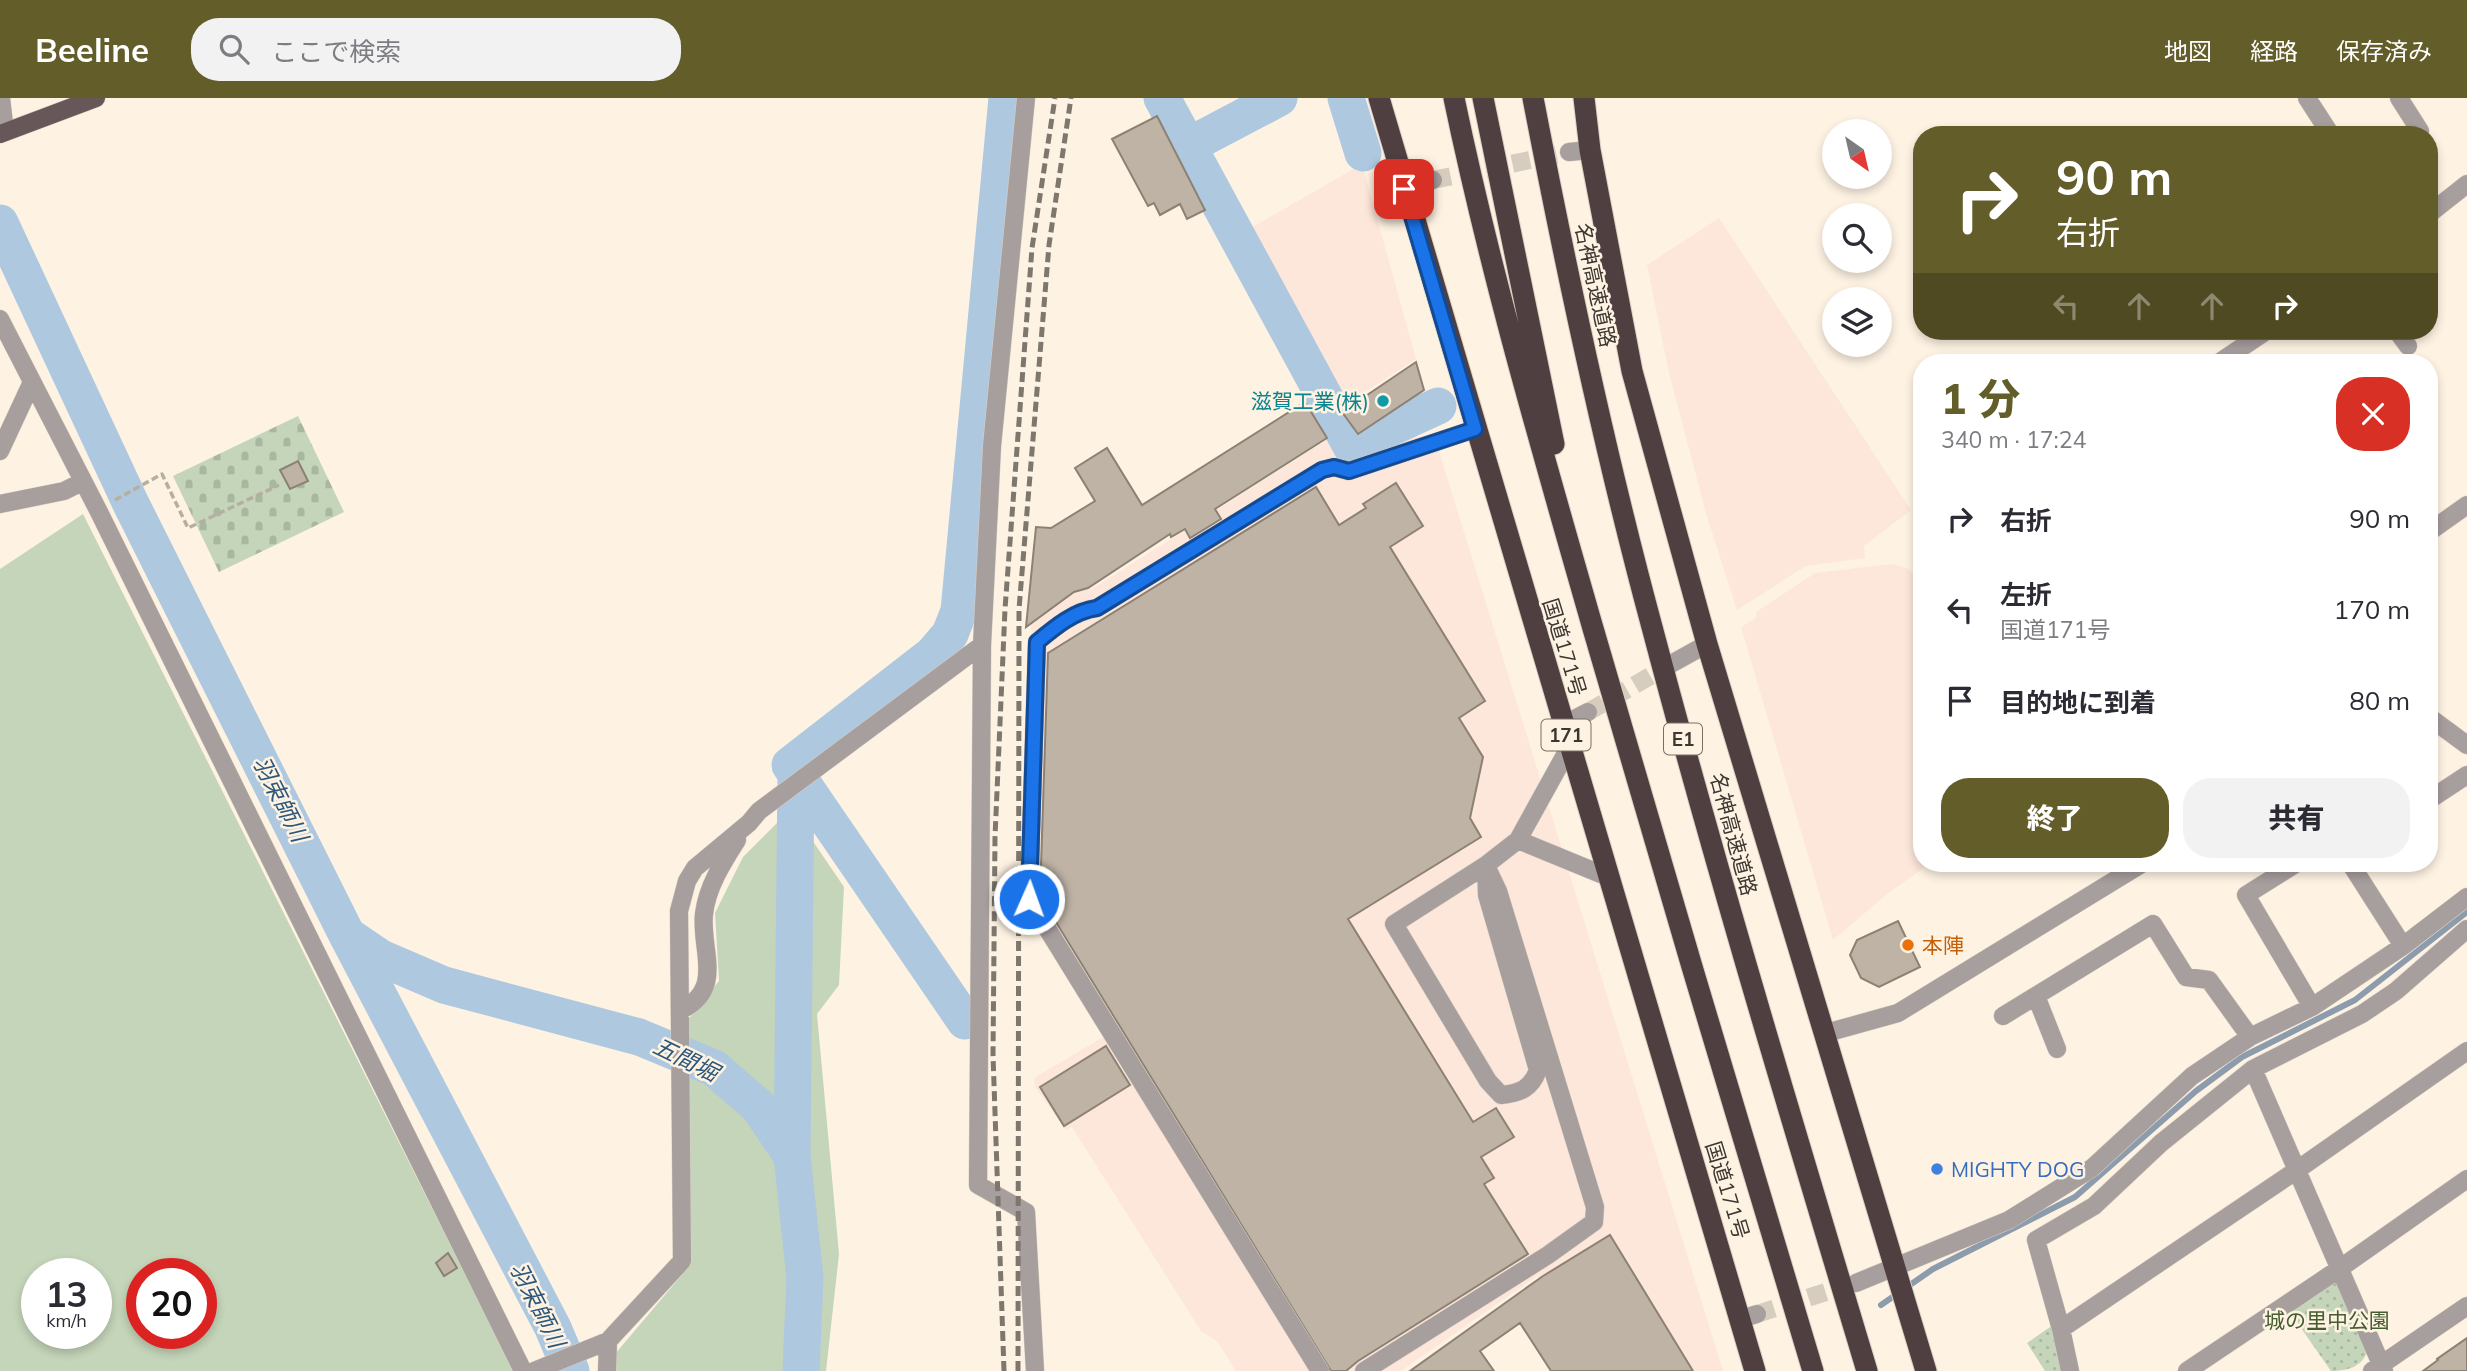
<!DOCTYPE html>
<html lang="ja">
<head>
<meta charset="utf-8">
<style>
	:root { --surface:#fff; --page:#f2f2f3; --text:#2b2b33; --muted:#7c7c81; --accent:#635d2a }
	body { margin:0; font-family:Mulish,"Noto Sans JP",sans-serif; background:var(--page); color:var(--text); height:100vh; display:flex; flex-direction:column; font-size:26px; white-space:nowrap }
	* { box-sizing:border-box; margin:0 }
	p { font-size:23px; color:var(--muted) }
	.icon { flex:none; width:38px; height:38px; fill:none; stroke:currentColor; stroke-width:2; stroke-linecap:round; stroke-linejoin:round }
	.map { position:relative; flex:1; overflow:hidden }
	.side { position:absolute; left:1913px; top:256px; width:525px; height:518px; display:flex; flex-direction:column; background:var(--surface); border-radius:28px; box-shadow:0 4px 10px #0003 }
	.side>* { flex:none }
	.guide { position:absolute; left:1913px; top:28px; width:525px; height:214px; border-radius:28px; box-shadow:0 4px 10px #0003; background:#635d2a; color:#fff; overflow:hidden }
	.needle { width:46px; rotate:146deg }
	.controls { position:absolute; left:1822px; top:21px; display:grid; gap:14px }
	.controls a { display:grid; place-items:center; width:70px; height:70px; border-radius:50%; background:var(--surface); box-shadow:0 4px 10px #0003; font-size:35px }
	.speed { position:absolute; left:21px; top:1160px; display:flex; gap:14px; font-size:35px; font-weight:700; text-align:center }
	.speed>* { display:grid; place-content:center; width:91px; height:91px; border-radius:50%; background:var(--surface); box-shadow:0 4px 10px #0003; line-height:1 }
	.speed small { font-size:18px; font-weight:400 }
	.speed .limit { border:10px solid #d22; background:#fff; color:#111 }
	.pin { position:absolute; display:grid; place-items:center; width:60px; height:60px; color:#fff; margin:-30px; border-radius:14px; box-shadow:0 4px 10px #0006 }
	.me { position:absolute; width:77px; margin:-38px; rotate:2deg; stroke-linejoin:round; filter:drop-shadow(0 0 5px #0008) }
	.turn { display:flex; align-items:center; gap:24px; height:147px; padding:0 28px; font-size:32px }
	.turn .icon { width:91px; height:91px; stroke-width:2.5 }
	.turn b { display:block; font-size:49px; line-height:60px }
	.lanes { display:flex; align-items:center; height:66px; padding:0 28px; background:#0003; justify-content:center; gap:35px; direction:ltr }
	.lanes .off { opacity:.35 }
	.round { display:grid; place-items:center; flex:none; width:74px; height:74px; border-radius:28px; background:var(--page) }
	.summary { display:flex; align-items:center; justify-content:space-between; height:119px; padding:0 28px }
	h1 { font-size:42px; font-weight:800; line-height:52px; color:var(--accent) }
	.button { display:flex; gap:14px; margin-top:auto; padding:14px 28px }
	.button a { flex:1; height:80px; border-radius:28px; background:var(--accent); color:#fff; font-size:28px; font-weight:800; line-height:80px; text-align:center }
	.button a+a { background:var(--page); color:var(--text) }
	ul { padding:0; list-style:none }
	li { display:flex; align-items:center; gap:21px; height:91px; padding:0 28px }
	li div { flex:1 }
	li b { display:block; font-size:26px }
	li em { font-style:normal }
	header { display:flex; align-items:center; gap:42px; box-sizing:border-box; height:98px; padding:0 35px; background:var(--accent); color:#fff }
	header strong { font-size:33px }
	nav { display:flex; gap:38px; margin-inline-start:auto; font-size:24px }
	.search { width:490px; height:63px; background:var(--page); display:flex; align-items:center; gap:18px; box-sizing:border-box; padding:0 24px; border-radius:28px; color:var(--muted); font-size:26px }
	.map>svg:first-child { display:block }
</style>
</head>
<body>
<header>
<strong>Beeline</strong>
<div class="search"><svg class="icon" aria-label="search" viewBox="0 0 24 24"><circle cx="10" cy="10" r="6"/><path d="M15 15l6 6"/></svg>ここで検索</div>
<nav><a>地図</a><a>経路</a><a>保存済み</a></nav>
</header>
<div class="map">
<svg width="2467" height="1273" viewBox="0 0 2467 1273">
	<defs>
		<pattern id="cemetery-stones" width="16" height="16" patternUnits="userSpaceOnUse" patternTransform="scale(1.75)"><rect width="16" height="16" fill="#c4d5b9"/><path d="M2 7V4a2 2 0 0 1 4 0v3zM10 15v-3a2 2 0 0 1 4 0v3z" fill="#a9b7a0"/></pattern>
		<pattern id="park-dots" width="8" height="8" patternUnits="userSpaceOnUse" patternTransform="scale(1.75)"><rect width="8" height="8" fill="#c4d5b9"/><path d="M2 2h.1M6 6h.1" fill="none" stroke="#a9b7a0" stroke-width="1.8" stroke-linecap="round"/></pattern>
	</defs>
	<rect width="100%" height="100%" fill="#fef3e3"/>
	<path fill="#fde6da" d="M1362 66 1416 261 1337 312 1244 134Z
		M1719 120 1911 412 1864 448 1865 460 1806 468 1737 512 1707 419 1669 275 1647 167Z
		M1338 335 1352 359 1420 338 1439 353 1723 1273H1597L1537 1178 1401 1273H1236L1217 1243 1201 1233 1072 1029 1066 1032 1035 989 1034 980 1105 938 1021 802 1031 527 1075 495 1092 491Z
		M1892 466 1907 470 1921 483 1922 765H1931L1891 793 1833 842 1741 529 1756 520V514L1815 475Z"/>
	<path fill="#c4d5b9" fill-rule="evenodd" d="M83 416 514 1273H0V471ZM37 1176H96V1236H37ZM142 1176H201V1236H142Z
		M791 711 844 789 839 887 817 916 839 1156 826 1273H613L615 1256 691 1166 687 923 719 883 715 815 743 759Z"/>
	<path fill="url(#cemetery-stones)" d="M298 318 344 414 219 474 173 378Z"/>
	<path fill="url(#park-dots)" d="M2338 1179 2368 1252C2362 1269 2348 1273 2331 1273L2289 1213Z
		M2053 1227 2065 1273H2045L2027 1245Z"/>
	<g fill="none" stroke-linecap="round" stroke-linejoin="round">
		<path stroke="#8c9cac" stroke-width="6" d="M1881 1207 1933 1171 2075 1099 2196 993 2242 959 2355 902 2467 814"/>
		<path stroke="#aec8e0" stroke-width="37" d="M1162 0 1351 348 1438 308
			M1346 0 1363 55
			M1188 48 1279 0
			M0 125 131 406 347 837 553 1230 571 1273
			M347 837 381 860 444 887 639 939 714 970 758 1008 792 1058 805 1180 801 1273
			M965 923 790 667 933 556 950 536 959 513 1007 0
			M792 1058 796 676"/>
	</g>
	<path fill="#beb3a5" stroke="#8c8173" stroke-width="2" d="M1157 18 1205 112 1187 121 1180 106 1160 117 1154 105 1148 108 1112 41Z
		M1416 264 1424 292 1358 336 1342 314Z
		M1305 304 1327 340 1215 411 1221 421 1190 440 1185 431 1171 439 1170 436 1088 490 1074 494 1026 529 1036 429 1051 430 1095 403 1075 370 1107 350 1142 407Z
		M298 363 308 383 290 391 280 372Z
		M1396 385 1423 428 1390 449 1485 603 1459 620 1483 659 1470 720 1481 739 1348 821 1473 1024 1496 1010 1514 1039 1481 1059 1494 1080 1484 1086 1528 1156 1358 1263 1346 1273H1331L1040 798 1048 555 1316 389 1339 427 1366 410 1363 406Z
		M1898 823 1920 869 1879 889 1861 880 1850 857 1857 842Z
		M1106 948 1130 987 1064 1028 1040 989Z
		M1610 1137 1693 1273H1551L1520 1225 1480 1253 1494 1273H1410L1543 1178Z
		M448 1155 457 1170 444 1178 436 1165Z
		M2467 1240V1273H2423L2438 1262 2437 1261Z"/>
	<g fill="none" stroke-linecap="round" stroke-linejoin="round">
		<path stroke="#d7cdbf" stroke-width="18" stroke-dasharray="18 9" stroke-linecap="butt" d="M1433 82 1569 54
			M1588 614 1671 566
			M1757 1216 1854 1185"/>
		<defs>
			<path id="minor" d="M1 0 5 34
				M2307 0 2331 37
				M2399 0 2420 33 2415 37
				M1569 54 1590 52
				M1404 91 1433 82
				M2429 116 2467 86
				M0 221 98 412 523 1273
				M2397 233 2408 248
				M2220 264 2266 233
				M0 353 32 284
				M0 406 64 393 82 384
				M2429 434 2467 407
				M982 547 978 1087 1026 1114 1035 1273
				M1671 566 1707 546
				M2429 619 2467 647
				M1563 627 1588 614
				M2429 702 2467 677
				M1518 742 1570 648
				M2297 765 2246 797 2312 909
				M2350 765 2403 848
				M1486 767 1487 797 1538 972C1531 991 1520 995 1501 997L1488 983 1394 826 1486 767 1518 742 1608 779
				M2036 898 2057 951
				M681 912C725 891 700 852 704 816 707 789 723 764 737 742
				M2003 918 2153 826 2186 879 2209 882 2250 939
				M1826 935 1898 915 2143 765
				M2253 971 2384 1273
				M1856 1185 2009 1122 2092 1070 2192 978 2250 939 2312 909 2403 848 2467 799
				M1741 1221 1757 1216
				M2061 1231 2297 1072 2467 953
				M534 1273 608 1243 682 1163 679 813 687 783 695 770 749 725 759 713 982 547 992 348 1026 0
				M607 1273 608 1243
				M1320 1273 1029 801 1037 544C1055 529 1074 513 1097 510L1322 372 1334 369 1349 373 1475 331
				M1364 1273 1548 1157 1594 1124 1595 1109 1498 793 1489 774
				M2070 1273 2061 1231 2036 1142 2094 1108 2161 1045 2253 971 2362 916 2396 893 2467 831
				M2187 1273 2339 1171 2467 1081
				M2372 1273 2467 1208"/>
			<path id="major" d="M0 36 96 0"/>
			<path id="highway" d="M1379 0 1755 1273
				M1454 0C1491 178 1542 352 1592 527 1664 776 1738 1025 1813 1273
				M1483 0 1554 346
				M1533 0C1567 177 1605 355 1652 529 1718 779 1793 1026 1867 1273
				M1584 0 1590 52 1632 273 1707 546 1926 1273"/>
		</defs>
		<use href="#minor" stroke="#dbd1c3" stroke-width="19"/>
		<use href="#major" stroke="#dbd1c3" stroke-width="19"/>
		<use href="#highway" stroke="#dbd1c3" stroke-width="23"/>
		<path stroke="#b7aea2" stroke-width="3.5" stroke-dasharray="7 3.5" stroke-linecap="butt" d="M115 402 162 376 188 430 279 387"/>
		<use href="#minor" stroke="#a79e9e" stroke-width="18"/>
		<use href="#major" stroke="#675758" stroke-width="18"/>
		<use href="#highway" stroke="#503f40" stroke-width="21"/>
		<path stroke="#7e776e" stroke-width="5" stroke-dasharray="10 5" stroke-linecap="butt" d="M1004 1273 993 957 995 739 1005 511 1032 150 1055 0
			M1018 1273 1019 511 1049 147 1071 0"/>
	</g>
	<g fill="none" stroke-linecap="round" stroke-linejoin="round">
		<defs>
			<path id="route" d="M1029 801 1037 544C1055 529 1074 513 1097 510L1322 372 1334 369 1349 373 1475 331 1404 91"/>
		</defs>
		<use href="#route" stroke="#114b97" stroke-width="18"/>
		<use href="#route" stroke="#1a73e8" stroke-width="12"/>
	</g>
	<circle fill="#0f9aa8" stroke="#fef3e3" stroke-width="2.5" cx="1383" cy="303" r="7"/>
	<circle fill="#e8710a" stroke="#fef3e3" stroke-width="2.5" cx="1908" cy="847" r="7"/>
	<circle fill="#3f7fe0" stroke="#fef3e3" stroke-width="2.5" cx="1937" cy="1071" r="7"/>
	<g text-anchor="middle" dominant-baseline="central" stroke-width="5" stroke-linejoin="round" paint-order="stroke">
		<g fill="#fef3e3" stroke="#766f66" stroke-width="2">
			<rect x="1541.5" y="621.5" width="49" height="31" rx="5"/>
			<rect x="1664" y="625.5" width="38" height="31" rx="5"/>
		</g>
		<g font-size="19" font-weight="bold" fill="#3c3731">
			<text x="1566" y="637">171</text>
			<text x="1683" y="641">E1</text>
		</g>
		<g font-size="21" fill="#3c3731" stroke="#fef3e3">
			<text transform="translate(1596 187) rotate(78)">名神高速道路</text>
			<text transform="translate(1565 549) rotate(73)">国道171号</text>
			<text transform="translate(1734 736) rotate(75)">名神高速道路</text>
			<text transform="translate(1728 1092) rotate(73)">国道171号</text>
		</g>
		<g font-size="21" fill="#0d838f" stroke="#fef3e3" text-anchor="end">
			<text x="1369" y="303">滋賀工業(株)</text>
		</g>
		<g font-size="21" fill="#c56008" stroke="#fef3e3" text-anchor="start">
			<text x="1922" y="847">本陣</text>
		</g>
		<g font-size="21" fill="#366cbe" stroke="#fef3e3" text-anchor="start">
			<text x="1951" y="1071">MIGHTY DOG</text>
		</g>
		<g font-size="21" fill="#455d31" stroke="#fef3e3">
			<text x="2327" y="1222">城の里中公園</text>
		</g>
		<g font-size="23" font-style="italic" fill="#2d577a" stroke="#fef3e3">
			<text transform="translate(281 701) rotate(63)">羽束師川</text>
			<text transform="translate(686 961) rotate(26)">五間堀</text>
			<text transform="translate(538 1207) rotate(63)">羽束師川</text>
		</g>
	</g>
</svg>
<div class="controls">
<a><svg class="needle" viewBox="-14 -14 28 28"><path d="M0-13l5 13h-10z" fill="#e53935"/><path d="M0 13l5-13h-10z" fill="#7c7c81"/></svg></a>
<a><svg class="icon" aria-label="search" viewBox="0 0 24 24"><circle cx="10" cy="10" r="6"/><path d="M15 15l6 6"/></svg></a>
<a><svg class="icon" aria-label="layers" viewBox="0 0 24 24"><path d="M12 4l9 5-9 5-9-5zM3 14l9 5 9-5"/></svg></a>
</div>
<div class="speed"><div>13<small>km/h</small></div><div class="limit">20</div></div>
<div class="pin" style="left:1404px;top:91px;background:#d93025"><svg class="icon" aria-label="arrive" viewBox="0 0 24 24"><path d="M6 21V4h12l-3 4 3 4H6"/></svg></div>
<svg class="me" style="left:1029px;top:801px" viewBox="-20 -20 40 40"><circle r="17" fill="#1a73e8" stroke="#fff" stroke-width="3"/><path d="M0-11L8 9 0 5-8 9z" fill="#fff"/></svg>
<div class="guide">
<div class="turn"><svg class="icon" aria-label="right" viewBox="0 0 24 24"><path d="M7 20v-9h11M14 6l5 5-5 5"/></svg><div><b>90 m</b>右折</div></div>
<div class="lanes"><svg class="icon off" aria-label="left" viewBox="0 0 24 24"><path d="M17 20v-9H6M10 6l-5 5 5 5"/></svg><svg class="icon off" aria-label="ahead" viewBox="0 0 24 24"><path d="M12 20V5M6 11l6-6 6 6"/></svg><svg class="icon off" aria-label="ahead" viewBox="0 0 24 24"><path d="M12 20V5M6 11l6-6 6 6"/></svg><svg class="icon" aria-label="right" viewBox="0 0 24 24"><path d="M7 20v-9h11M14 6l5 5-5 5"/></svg></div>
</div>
<section class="side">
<div class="summary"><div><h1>1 分</h1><p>340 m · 17:24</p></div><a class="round" style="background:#d93025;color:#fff"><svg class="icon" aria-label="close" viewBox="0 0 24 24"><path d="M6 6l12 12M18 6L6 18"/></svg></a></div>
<ul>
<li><svg class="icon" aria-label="right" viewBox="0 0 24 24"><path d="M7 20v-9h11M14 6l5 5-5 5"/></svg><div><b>右折</b></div><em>90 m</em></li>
<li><svg class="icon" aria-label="left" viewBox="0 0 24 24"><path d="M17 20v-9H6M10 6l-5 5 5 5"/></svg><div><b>左折</b><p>国道171号</p></div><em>170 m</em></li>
<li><svg class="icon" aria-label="arrive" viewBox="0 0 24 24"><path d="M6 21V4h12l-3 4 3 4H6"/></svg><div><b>目的地に到着</b></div><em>80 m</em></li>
</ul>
<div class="button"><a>終了</a><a>共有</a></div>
</section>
</div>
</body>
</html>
